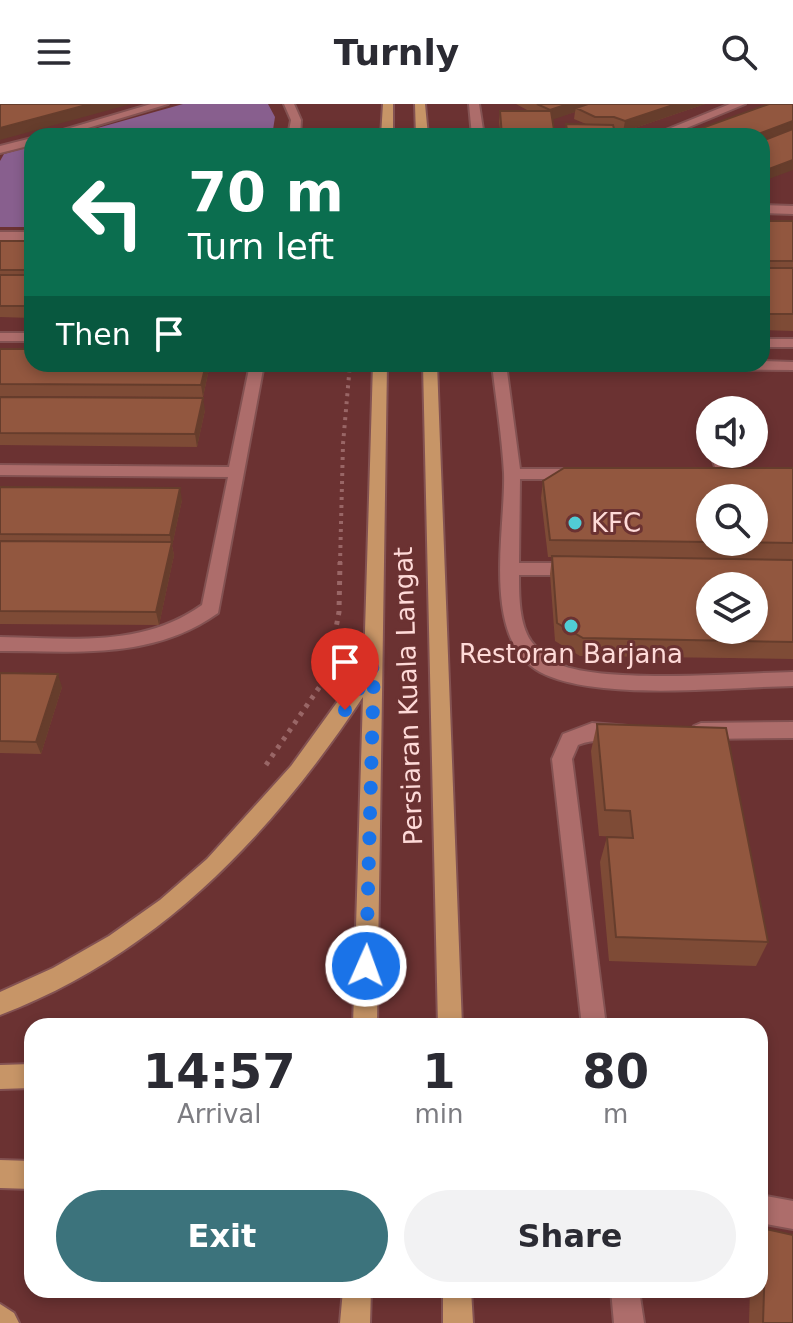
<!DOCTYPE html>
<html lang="en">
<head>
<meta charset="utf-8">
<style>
	:root { --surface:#fff; --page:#f2f2f3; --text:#2b2b33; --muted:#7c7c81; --accent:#3c737c }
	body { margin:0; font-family:"DejaVu Sans",sans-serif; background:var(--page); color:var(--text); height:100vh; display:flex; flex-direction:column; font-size:30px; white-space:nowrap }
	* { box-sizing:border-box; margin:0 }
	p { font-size:26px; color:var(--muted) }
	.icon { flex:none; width:44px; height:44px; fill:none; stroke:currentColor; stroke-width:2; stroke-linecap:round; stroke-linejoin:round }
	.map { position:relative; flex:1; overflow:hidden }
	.panel { position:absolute; left:24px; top:914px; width:744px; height:280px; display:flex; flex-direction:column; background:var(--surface); border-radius:24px; box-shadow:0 4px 12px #0003 }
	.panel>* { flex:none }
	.guide { position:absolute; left:24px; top:24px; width:746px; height:244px; border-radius:24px; box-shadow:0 4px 12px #0003; background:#0b6e4f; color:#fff; overflow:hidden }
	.controls { position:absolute; left:696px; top:292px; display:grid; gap:16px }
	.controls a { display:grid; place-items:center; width:72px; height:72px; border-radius:50%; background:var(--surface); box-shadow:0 4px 12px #0003; font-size:40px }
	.pin { position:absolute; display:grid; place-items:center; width:68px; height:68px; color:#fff; margin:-82px -34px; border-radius:50% 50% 50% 0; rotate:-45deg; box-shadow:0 0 8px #0007 }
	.pin .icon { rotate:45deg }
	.me { position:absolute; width:88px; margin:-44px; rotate:2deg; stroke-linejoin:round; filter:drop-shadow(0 0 6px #0008) }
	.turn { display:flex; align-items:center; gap:28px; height:168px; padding:0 32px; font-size:36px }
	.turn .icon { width:104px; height:104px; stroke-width:2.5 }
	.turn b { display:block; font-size:56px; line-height:68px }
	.then { display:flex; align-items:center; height:76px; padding:0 32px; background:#0003; gap:16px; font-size:30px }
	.eta { display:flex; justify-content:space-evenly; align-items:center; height:136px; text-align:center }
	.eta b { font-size:48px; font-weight:700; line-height:56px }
	.cta { display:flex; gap:16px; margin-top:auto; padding:16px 32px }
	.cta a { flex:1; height:92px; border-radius:48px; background:var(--accent); color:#fff; font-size:32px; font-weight:700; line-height:92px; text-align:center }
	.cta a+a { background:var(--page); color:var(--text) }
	header { display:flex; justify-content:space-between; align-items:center; height:104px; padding:0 32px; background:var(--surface); font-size:36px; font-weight:700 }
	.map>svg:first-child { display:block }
</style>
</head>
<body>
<header><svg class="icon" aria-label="menu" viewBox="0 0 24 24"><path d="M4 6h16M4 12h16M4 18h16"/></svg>Turnly<svg class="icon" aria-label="search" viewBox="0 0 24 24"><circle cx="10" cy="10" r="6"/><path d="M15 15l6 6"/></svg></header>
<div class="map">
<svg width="793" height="1219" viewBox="0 0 793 1219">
	<rect width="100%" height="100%" fill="#6b3232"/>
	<path fill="#885f8e" d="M183 0H268L275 13 272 32H69Z
		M32 42V123H0V57L4 50Z"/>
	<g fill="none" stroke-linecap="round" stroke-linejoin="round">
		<defs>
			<path id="minor" d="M151 0H168L61 32H43Z
				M284 0H294L301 16 300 32H288L291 16Z
				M469 0H479L484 32H472Z
				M730 0H745L667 32H651Z
				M32 34V41L0 49V42Z
				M762 101 793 102V110L762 109Z
				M0 128H32V136H0Z
				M0 229H32V237H0Z
				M762 235H793V243H762Z
				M762 257 793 258V266L623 264 616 260H762Z
				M250 260H264L218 509C152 556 77 547 0 547V533C71 534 142 544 202 501L228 373 0 371V361L229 363Z
				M492 260H506L520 365H581L589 370 581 375H520L519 459H579L588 465 579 471H519C519 491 519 520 531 537 537 545 545 553 554 558 597 581 739 569 793 568V582C727 583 597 598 540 568 480 535 506 424 504 369 502 332 496 296 492 260Z
				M711 350H727L732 369 730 373H718Z
				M793 618V634L701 635 694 632 691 627 694 622 701 619Z
				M592 619 628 622 631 627 628 632C611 638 595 634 578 641L572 655 606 922H582L552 655 563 630Z
				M760 1091 793 1097V1125L760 1119Z
				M611 1186H639L644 1219H614Z"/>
			<path id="major" d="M383 0H393V32H381Z
				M415 0H425L428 32H416Z
				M373 260H387L377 922H353L363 593C271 731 158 851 0 911V888L53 864 109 832 160 796 207 755 291 662 364 561Z
				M423 260H437L462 922H438Z
				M32 960V984L0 985V961Z
				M0 1056 32 1057V1085L0 1084Z
				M343 1186H371L370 1219H340Z
				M443 1186H471L473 1219H443Z
				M0 1200 14 1209 19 1219H0Z"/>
		</defs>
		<use href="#minor" stroke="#835252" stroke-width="4"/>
		<use href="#major" stroke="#835252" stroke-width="4"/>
		<path stroke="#966" stroke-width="4" stroke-dasharray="3 5" stroke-linecap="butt" d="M277 262H350
			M340 460 343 340 350 260"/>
		<path stroke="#966" stroke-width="5" stroke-dasharray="4 6" stroke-linecap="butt" d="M266 661 327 572 339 508 340 458"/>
		<use href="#minor" fill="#ad6d6b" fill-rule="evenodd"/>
		<use href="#major" fill="#c79567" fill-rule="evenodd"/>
	</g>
	<path fill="#7e4b36" d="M516 0H705L623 28 614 24 616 32H565L566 20H586L574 15 575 8 552 15 555 32H501L499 18 500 7H529Z
		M793 0 766 76 762 74V32H690L691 28Z
		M762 117H793V227L762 226Z
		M0 137H32V214L0 213Z
		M0 245 32 260H210L203 293 0 292Z
		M0 293 205 306 197 343 0 341Z
		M793 364V555L580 552 555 537 550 470 552 453H548L541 394 543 377Z
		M0 383 182 396 172 442 174 451 159 521 0 520Z
		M0 569 62 583 41 650 0 649Z
		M597 620 768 838 756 862 609 857 600 758 607 733H623L599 732 591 647Z
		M766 1125 793 1219H749L750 1186H760V1132Z"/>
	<path fill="#663d2c" d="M90 0H131L0 36V24Z
		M568 0H599L576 4 575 8 549 17 550 6Z
		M676 0H705L623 28 625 17Z
		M793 17V27L762 39V32H753Z
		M793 56V66L766 76 769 65Z
		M206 260H210L203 293 201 281Z
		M203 294 205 306 197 343 195 330Z
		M180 384 182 396 172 442 174 451 159 521 156 508 171 440 170 431Z
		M58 570 62 583 41 650 36 638Z"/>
	<path fill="#92573f" stroke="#663d2c" stroke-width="2" fill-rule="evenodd" d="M0 0H90L0 24Z
		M537 0H568L550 6Z
		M588 0H676L625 17 614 13H595L576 4Z
		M769 0H793V17L753 32H700L691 28Z
		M500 7H551L555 32H502Z
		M566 20 613 21 616 32H568Z
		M793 25V56L769 65 762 62V37Z
		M762 117H793V157H762Z
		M0 137H32V166H0Z
		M762 164H793V210H762Z
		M0 171H32V202H0Z
		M0 245H32V260H206L201 281 0 280Z
		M0 293 203 294 195 330 0 329Z
		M564 364H793V439L743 438H754V394H710V438L550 436 543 377Z
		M0 383 180 384 170 431 0 430Z
		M0 437 172 438 156 508 0 507Z
		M552 452 793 456V538L583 534 557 519ZM710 482H754V526H710Z
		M0 569 58 570 36 638 0 637Z
		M597 620 726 624 768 838 616 833 607 733 633 734 630 707 605 706Z
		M766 1125 793 1131V1219H763Z"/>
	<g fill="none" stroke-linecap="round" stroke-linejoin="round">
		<path stroke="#1a73e8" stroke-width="14" stroke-dasharray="0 25.2" d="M345 606 374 561 366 862"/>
	</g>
	<g fill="#51ccd5" stroke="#6b3232" stroke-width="3">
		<circle cx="575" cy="419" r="8"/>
		<circle cx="571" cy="522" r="8"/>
	</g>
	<g text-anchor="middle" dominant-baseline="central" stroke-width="6" stroke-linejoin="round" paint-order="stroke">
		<g font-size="26" fill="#fedad8" stroke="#6b3232" text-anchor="start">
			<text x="591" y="419">KFC</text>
			<text x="571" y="550" text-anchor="middle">Restoran Barjana</text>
		</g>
		<g font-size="26" fill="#fedad8" stroke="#6b3232">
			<text transform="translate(408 592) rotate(-92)">Persiaran Kuala Langat</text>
		</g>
	</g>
</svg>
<div class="controls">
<a><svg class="icon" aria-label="sound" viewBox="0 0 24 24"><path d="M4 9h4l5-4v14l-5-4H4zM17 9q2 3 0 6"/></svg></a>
<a><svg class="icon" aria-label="search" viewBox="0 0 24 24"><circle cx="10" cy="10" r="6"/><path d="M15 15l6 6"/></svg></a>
<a><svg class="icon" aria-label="layers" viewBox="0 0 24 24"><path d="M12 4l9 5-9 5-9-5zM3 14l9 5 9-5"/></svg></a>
</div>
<div class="pin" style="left:345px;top:606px;background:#d93025"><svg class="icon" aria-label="arrive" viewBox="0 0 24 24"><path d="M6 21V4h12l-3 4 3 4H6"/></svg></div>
<svg class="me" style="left:366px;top:862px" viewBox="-20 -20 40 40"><circle r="17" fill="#1a73e8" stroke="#fff" stroke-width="3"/><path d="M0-11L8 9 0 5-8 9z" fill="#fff"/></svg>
<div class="guide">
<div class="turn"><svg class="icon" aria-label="left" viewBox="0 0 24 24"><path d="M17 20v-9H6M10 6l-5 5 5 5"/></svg><div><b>70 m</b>Turn left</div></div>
<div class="then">Then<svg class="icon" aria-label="arrive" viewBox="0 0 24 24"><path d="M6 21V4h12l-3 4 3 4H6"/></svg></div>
</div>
<section class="panel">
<div class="eta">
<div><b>14:57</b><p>Arrival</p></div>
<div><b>1</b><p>min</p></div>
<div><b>80</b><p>m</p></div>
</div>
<div class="cta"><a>Exit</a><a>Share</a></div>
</section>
</div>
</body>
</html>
